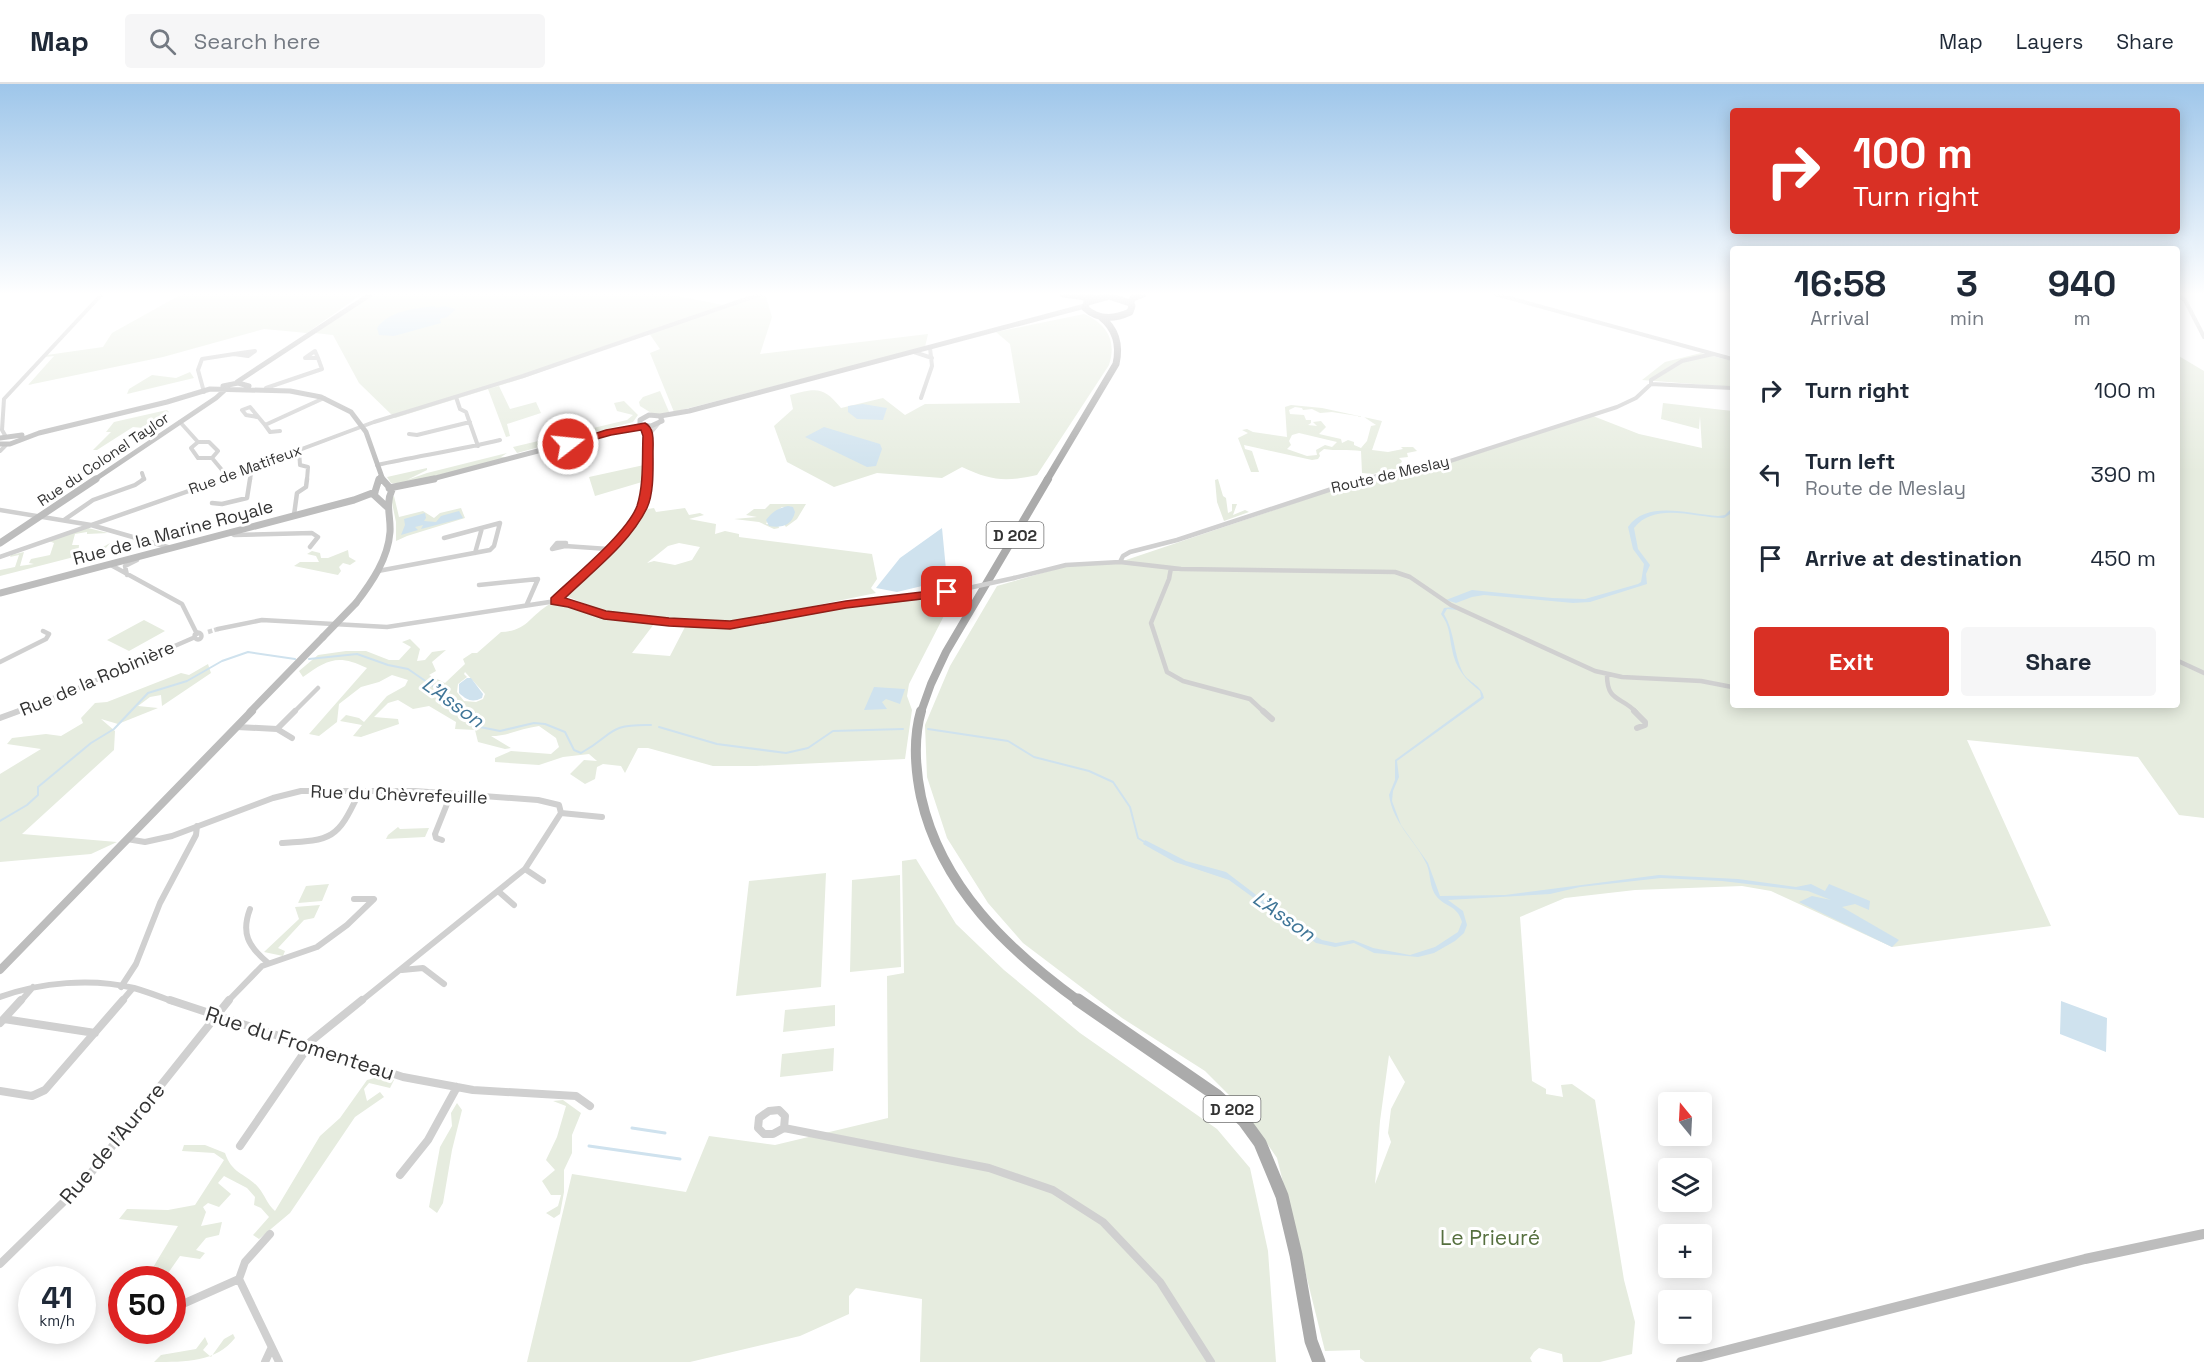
<!DOCTYPE html>
<html lang="en">
<head>
<meta charset="utf-8">
<style>
	:root { --surface:#fff; --page:#f6f6f7; --text:#1f2937; --muted:#747a83; --line:#e0e1e3; --accent:#d93025 }
	body { margin:0; font-family:"Space Grotesk",sans-serif; background:var(--page); color:var(--text); height:100vh; display:flex; flex-direction:column; font-size:22px; white-space:nowrap }
	* { box-sizing:border-box; margin:0 }
	p { font-size:20px; color:var(--muted) }
	.icon { flex:none; width:33px; height:33px; fill:none; stroke:currentColor; stroke-width:2; stroke-linecap:round; stroke-linejoin:round }
	.map { position:relative; flex:1; overflow:hidden }
	.panel { position:absolute; left:1730px; top:162px; width:450px; height:462px; display:flex; flex-direction:column; background:var(--surface); border-radius:6px; box-shadow:0 3px 15px #0003 }
	.panel>* { flex:none }
	.top-card { position:absolute; left:1730px; top:24px; width:450px; height:126px; border-radius:6px; box-shadow:0 3px 15px #0003; background:#d93025; color:#fff; overflow:hidden }
	.needle { width:39px; rotate:342deg }
	.fabs { position:absolute; left:1658px; top:1008px; display:grid; gap:12px }
	.fabs a { display:grid; place-items:center; width:54px; height:54px; border-radius:6px; background:var(--surface); box-shadow:0 3px 15px #0003; font-size:30px }
	.speed { position:absolute; left:18px; top:1182px; display:flex; gap:12px; font-size:30px; font-weight:700; text-align:center }
	.speed>* { display:grid; place-content:center; width:78px; height:78px; border-radius:50%; background:var(--surface); box-shadow:0 3px 15px #0003; line-height:1 }
	.speed small { font-size:15px; font-weight:400 }
	.speed .limit { border:9px solid #d22; background:#fff; color:#111 }
	.pin { position:absolute; display:grid; place-items:center; width:51px; height:51px; color:#fff; margin:-26px; border-radius:12px; box-shadow:0 3px 9px #0006 }
	.me { position:absolute; width:66px; margin:-33px; rotate:74deg; stroke-linejoin:round; filter:drop-shadow(0 0 4px #0008) }
	.turn { display:flex; align-items:center; gap:21px; height:126px; padding:0 24px; font-size:27px }
	.turn .icon { width:78px; height:78px; stroke-width:2.5 }
	.turn b { display:block; font-size:42px; line-height:51px }
	.eta { display:flex; justify-content:space-evenly; align-items:center; height:102px; text-align:center }
	.eta b { font-size:36px; font-weight:600; line-height:42px }
	.primary-button { display:flex; gap:12px; margin-top:auto; padding:12px 24px }
	.primary-button a { flex:1; height:69px; border-radius:6px; background:var(--accent); color:#fff; font-size:24px; font-weight:600; line-height:69px; text-align:center }
	.primary-button a+a { background:var(--page); color:var(--text) }
	ul { padding:0; list-style:none }
	li { display:flex; align-items:center; gap:18px; height:84px; padding:0 24px }
	li div { flex:1 }
	li b { display:block; font-size:22px }
	li em { font-style:normal }
	header { display:flex; align-items:center; gap:36px; box-sizing:border-box; height:84px; padding:0 30px; background:var(--surface); border-bottom:2px solid var(--line) }
	header strong { font-size:28px }
	nav { display:flex; gap:33px; margin-inline-start:auto; font-size:21px }
	.search { width:420px; height:54px; background:var(--page); display:flex; align-items:center; gap:15px; box-sizing:border-box; padding:0 21px; border-radius:6px; color:var(--muted); font-size:22px }
	.map>svg:first-child { display:block }
</style>
</head>
<body>
<header>
<strong>Map</strong>
<div class="search"><svg class="icon" aria-label="search" viewBox="0 0 24 24"><circle cx="10" cy="10" r="6"/><path d="M15 15l6 6"/></svg>Search here</div>
<nav><a>Map</a><a>Layers</a><a>Share</a></nav>
</header>
<div class="map">
<svg width="2204" height="1278" viewBox="0 0 2204 1278">
	<rect width="100%" height="100%" fill="#fff"/>
	<path fill="#e6ecdf" fill-rule="evenodd" d="M182 210H362L307 249 264 245 163 273 28 301 54 272 45 273 47 271 103 263 112 249Z
		M373 210H668L723 221 765 210 772 233 760 270 928 250 925 263 674 328 650 269 660 265 649 249 524 294 395 334 359 299 333 251 315 249Z
		M1084 230C1107 240 1117 257 1109 281L1037 391C1005 398 992 397 962 383L942 394 877 389 834 403 787 378 774 342 793 325 790 311C817 304 823 302 841 324L883 314 905 331 925 320 1020 319 1010 260 996 248Z
		M1701 269 1732 277V303L1642 296 1665 278Z
		M2177 271 2204 287V734L2179 731 2138 673 1967 656 2051 842 1892 863 1771 807 1742 802 1635 806 1565 814 1520 833 1532 997 1546 1005V1010L1563 1013 1561 1001 1572 1000 1595 1016 1624 1196 1635 1238 1632 1270 1600 1278H1563L1562 1270 1539 1264 1534 1268 1530 1274 1532 1278H1365L1360 1274V1266L1325 1267 1277 1074 1244 1026 1205 987 1122 934 1023 859 988 819 947 754 927 693 925 641 950 582 997 502 1063 483 1126 476 1360 397 1434 382 1593 332 1639 350 1702 364 1700 332 1699 345 1661 335 1663 319 1732 327V621H2176ZM1389 971 1405 998 1391 1025 1388 1049 1391 1058 1375 1100 1380 1037Z
		M190 288 194 294 127 310 129 305 152 291 176 294Z
		M499 302 510 325 536 318 541 329 507 340 510 352 506 353 488 305Z
		M660 307 670 330H653L640 322 639 318 643 313Z
		M624 317 638 331 633 338 517 369 513 363 627 336 633 331 617 327 614 319Z
		M1291 321 1322 324 1382 337 1372 366 1388 368 1403 365 1401 363H1413L1417 367 1407 369 1408 373 1399 374 1402 377 1400 381H1414L1373 390 1362 389 1361 367C1348 365 1335 367 1324 365L1319 369 1320 372 1318 375 1312 376 1244 361 1245 365 1252 367 1259 388H1251L1238 354 1248 349 1242 346 1247 345 1253 348 1287 353 1285 323ZM1295 323 1302 324 1303 326 1312 325 1320 329 1332 328 1364 333 1376 341 1371 342 1367 357 1361 364 1354 361V358L1348 356 1342 359 1341 355 1319 350 1326 343 1321 337 1313 338 1317 342 1308 341 1311 339V336H1306L1304 331 1290 330 1289 326ZM1299 349 1337 358 1332 363 1325 361 1316 366 1317 371 1307 372 1287 365 1291 361 1289 357 1292 351Z
		M167 326 169 328 143 344 133 343 97 366H93L111 348H106L114 338Z
		M507 369 501 373H510L403 400 391 399 387 393 427 384V386L407 396 427 389Z
		M644 381 642 398 595 412 589 393Z
		M1218 395 1223 412 1226 414 1228 429 1232 427V420H1237L1233 431 1245 426 1249 428 1224 437 1217 418 1215 396Z
		M394 412 399 433 423 427 434 434 440 429 461 424 465 434 407 452 396 457V438L391 414Z
		M770 420H806L797 435 786 443 784 440 792 424 782 423 770 432 766 440H778L779 444 774 445 759 438 734 435 757 433 746 431 754 425H765Z
		M654 424 656 428 685 424 689 431 700 429 704 431 689 435 716 440 715 450 725 447 739 450V453L872 470 877 495 871 504 876 509 735 538 661 535 654 540 632 569 670 572 686 541 731 543 855 521 924 515 968 506 949 522 909 600 907 612 912 626 905 675 756 682H713L648 664H638L625 689 621 682 603 680 597 683 595 695 585 700 570 690 584 676 597 677 589 670 563 673 539 681 495 678V674L511 667 551 670 559 663 556 654 539 642C522 644 508 652 491 652L511 664 505 665 478 658 475 646 455 645 456 638 429 622 413 625 398 616 388 619 374 633 398 635 399 640 361 653 353 652 362 641 340 637 346 631 359 634 364 638 387 612 405 602 408 596 392 591 379 598 361 603 339 620 337 638 319 652 309 650 367 584C338 570 328 575 303 593L299 587 318 571 346 567H366L389 576H399L411 563 402 558 410 555 420 565 417 577 425 576 432 568 446 566 432 578 436 587 429 591 445 599 465 580 463 575 472 569H477L501 548C528 547 529 532 550 520L563 521 602 533 607 529 566 512 620 457 642 426ZM679 459 700 463 692 476 675 481 654 477 647 479 668 462ZM465 588 485 610 483 615 476 618 464 617 457 608 458 600 467 593 464 590Z
		M88 444 108 449 87 450V448L75 450 72 461H79L78 471 98 466 110 459 105 465 0 492V486L15 483 19 471 10 473 11 471 24 468 20 482 34 480 29 479 31 475 50 471 54 459 49 457Z
		M348 466 349 473 356 477 350 481 343 479 339 483 341 487 338 491 294 482 300 478H319L316 472 307 470 312 467 320 469 321 474H328Z
		M144 536 165 547 129 567 107 556Z
		M208 580 211 589 162 622 161 611 150 613 138 622 158 624 118 640 101 635 115 647 114 666 22 750 117 758 91 770 0 778V690L41 665 7 660 12 654 46 650 61 652 83 639 81 634 95 619 107 618 181 589 189 591Z
		M398 743 400 745 429 744 425 753 386 755 388 751Z
		M916 775 956 840 1004 886 1080 949 1217 1045 1250 1084 1268 1167 1276 1278H920L922 1215 856 1204 849 1212V1230L800 1252 690 1278H527L572 1090 686 1108 709 1052 775 1061 888 1034 887 892 904 889 902 777Z
		M826 789 821 903 736 912 749 797Z
		M900 791 901 883 850 888 852 796Z
		M329 800 322 817 298 819 306 802Z
		M320 821 314 834 304 836 278 864 285 867 283 872 264 868 299 835 295 823Z
		M835 921V942L783 948 785 926Z
		M834 964 833 987 780 993 782 970Z
		M382 992 394 996 390 1004 369 999 364 1005 367 1017 380 1008 384 1013 355 1033 290 1129 259 1155 253 1151 269 1133 261 1124 254 1121 255 1113 247 1104 224 1092 218 1099 231 1110 219 1123 208 1119 203 1123 206 1128 201 1142 222 1138 219 1151 206 1154 196 1166 205 1169 200 1175 180 1172 164 1195H146L178 1142 119 1135 127 1125 168 1126 195 1121 224 1076 214 1069 182 1067 184 1061H205L225 1069C232 1090 245 1089 258 1103 265 1111 267 1120 275 1127L320 1052 340 1034 367 996Z
		M563 1016 581 1029 572 1051V1069L564 1086V1108L560 1130 554 1134 546 1129 558 1122 561 1111H551L542 1097 555 1086 546 1076 557 1053 566 1022 553 1017Z
		M457 1019 462 1026 452 1066 443 1119 437 1129 429 1123 440 1063 452 1042 451 1029Z
		M233 1250 235 1254C216 1278 186 1278 154 1278L161 1271 196 1265 205 1253 208 1260 203 1266 211 1273 224 1255Z"/>
	<path fill="#cfe2ee" d="M435 222 436 224 444 222 456 225 447 233 440 235 441 239 394 252 379 251 377 244C390 226 414 225 435 222Z
		M863 320 887 324 883 336 857 335 848 328V322Z
		M824 343 880 360 882 365 876 382 867 383 805 353Z
		M788 422 793 423 795 428C792 442 781 444 769 442L766 436C772 428 778 424 788 422Z
		M1732 424 1730 430 1724 434C1696 434 1655 417 1634 444L1638 465 1650 481 1646 490 1647 500 1590 518 1573 519 1484 511 1472 513 1456 519 1446 516 1472 506 1552 514 1585 515 1638 500 1641 498 1644 480 1633 465 1628 443C1647 415 1692 431 1718 432L1725 431Z
		M459 427 463 434 421 445 423 441 415 443 418 446 401 451 405 441 404 435 425 429 426 434 424 437 436 438 441 432Z
		M942 444 947 496 897 508 876 504 900 474Z
		M1453 523 1457 526 1447 525 1444 530C1455 548 1453 569 1463 589 1469 599 1482 601 1484 614L1397 677 1399 693 1393 707 1392 717 1401 741 1428 779 1440 812 1505 811 1659 791 1738 795 1796 803 1811 800 1825 807 1829 800 1870 817 1869 826 1855 820 1842 823 1899 856 1892 863 1799 818 1812 812 1831 816 1808 807 1722 797 1661 794 1580 803 1550 810 1448 816 1463 827 1467 841 1464 849 1455 857 1434 869 1418 873 1374 869 1354 859 1335 863 1316 859 1229 796 1175 778 1143 760 1145 756 1186 777 1226 788 1297 842 1322 856 1336 859 1353 856 1373 864 1410 871 1435 863 1458 848 1462 838C1457 821 1447 824 1437 813 1429 804 1431 791 1427 781 1416 757 1393 740 1389 711L1395 696V676L1481 613 1480 607C1466 596 1455 584 1452 565 1449 551 1450 542 1441 530L1444 524Z
		M467 594H471L483 610 482 614C472 619 467 616 459 609V600Z
		M874 603 905 605 900 620 886 615 882 618 887 625 864 626Z
		M2061 917 2107 934 2106 968 2060 950Z"/>
	<g fill="none" stroke-linecap="round" stroke-linejoin="round">
		<path stroke="#cfe2ee" stroke-width="2" d="M309 575 357 570 388 581 408 585 437 605 480 643 500 647 534 639 545 640 565 648 574 666 581 669C615 650 606 640 651 641
			M659 643 717 660 786 669 808 664 833 647 903 645
			M928 645 1008 657 1034 673 1089 687 1113 698 1130 723 1138 754 1146 759
			M0 737 27 721 38 711V703L91 659 114 645 148 609 187 597 222 577 248 568 295 575"/>
		<path stroke="#cfe2ee" stroke-width="3" d="M632 1044 665 1049
			M589 1062 680 1075"/>
		<path stroke="#d6d6d6" stroke-width="4.5" stroke-dasharray="4.5 2" stroke-linecap="butt" d="M208 548 218 545"/>
		<path stroke="#d0d0d0" stroke-width="4" d="M1495 210 1732 275
			M2176 210 2185 216 2204 253
			M255 267 248 272 234 270Z
			M315 267 318 274H305Z
			M914 268 932 274
			M1651 300V296L1682 277 1713 270
			M266 304 322 285 318 274
			M204 308 198 286 202 275 234 270
			M456 313 460 325 466 328 478 362
			M921 314 932 282 930 264
			M257 333 246 331 242 326 250 323 265 341 324 314
			M180 338 198 358
			M265 341 270 348 280 347
			M645 342 648 352 658 340
			M409 350 417 351 470 338
			M6 353 2 346 4 315 102 210
			M198 358H209L218 367 212 374H198L191 364Z
			M299 366 300 381 308 383 307 396
			M0 367 6 361
			M212 374 227 392
			M377 381C418 372 459 366 500 356
			M142 389 144 395 142 396
			M219 396 374 338 523 292 761 210
			M250 396 252 384
			M646 396 648 352
			M1357 396 1444 379 1617 323 1636 314 1651 300 1732 304"/>
		<path stroke="#d0d0d0" stroke-width="4.5" d="M212 419 222 420 247 414 250 395
			M0 426 91 441 171 464
			M294 431 297 409 306 403 307 395
			M64 436 93 416 135 401 144 395
			M230 448 234 451 312 449 318 453 310 463
			M557 459H566L565 462 552 465Z
			M565 462 608 465
			M475 469 482 444
			M0 473 223 395
			M1120 478 1181 485 1395 488 1410 493 1451 521 1595 587 1622 593 1701 597 1732 603
			M109 480 182 520 197 550
			M1171 484 1169 495 1151 539 1167 588 1183 597 1250 615 1264 628
			M378 487 490 466 494 462 500 439 444 454
			M127 491 125 482 137 476
			M1014 494 1066 481 1120 478 1123 472 1130 468 1177 456 1362 395
			M479 501 538 495 527 520
			M556 517 617 457 641 426 646 395
			M218 545 262 536 387 543 556 517 570 519 604 531 669 538 730 541 846 521 917 514 964 505
			M194.5 552a3.5 3.5 0 1 1 7 0a3.5 3.5 0 1 1-7 0Z
			M2176 576 2204 589
			M0 578 46 555 49 550 43 547
			M1607 591C1607 618 1621 612 1636 628
			M15 628 69 608 193 554
			M294 628 318 604"/>
		<path stroke="#d0d0d0" stroke-width="6" d="M1263 627 1272 635
			M1634 627 1645 638V641L1637 644
			M0 634 19 627
			M237 643 277 645 295 627
			M277 645 292 654
			M561 729 602 733
			M127 755 145 758 172 752 273 714 301 707H415L538 716 559 721 561 729
			M442 756 436 754 435 750 451 710
			M282 759C332 756 337 756 359 709
			M525 785 543 797
			M498 807 514 821
			M250 825C241 849 248 862 267 878
			M402 886 423 884 444 900
			M121 903 136 880 160 819 196 751 197 742
			M0 913C41 898 92 894 134 904 148 908 161 913 174 918
			M20 918 33 903
			M121 918 133 904
			M227 918 262 882 317 863 347 841 374 815H354
			M360 918 525 785 561 729"/>
		<path stroke="#d0d0d0" stroke-width="8" d="M170 916 403 993 473 1006 576 1012 590 1022
			M4 935 95 949
			M0 939 21 916
			M305 962 362 916
			M0 1007 32 1012 45 1006 123 916
			M779 1026 785 1032 784 1044 773 1050H764L758 1044 759 1034 769 1027Z
			M784 1044 989 1084 1053 1106 1103 1138 1160 1198 1211 1278
			M240 1062 308 963
			M400 1091 428 1056 457 1003
			M270 1150 245 1178 239 1195 279 1278
			M0 1180 82 1100 229 916
			M185 1219 239 1195
			M265 1278 271 1265"/>
		<path stroke="#bdbdbd" stroke-width="5" d="M237 298 371 210
			M223 302 238 299 249 302
			M649 331 660 332 662 337 651 342 640 341V336Z
			M660 332 689 327 1085 222
			M0 354 22 351
			M0 360H10L39 349 167 318 210 305 290 307 321 313 351 328 366 348 383 396
			M94 396 216 314 227 304
			M379 396 380 393
			M428 396 610 348 642 342"/>
		<path stroke="#bdbdbd" stroke-width="7" d="M379 395 374 411 387 423
			M389 404 434 395
			M0 459 96 395
			M0 509 354 416 375 408
			M356 519C372 498 388 475 390 448 391 433 385 420 392 406L382 395
			M250 628 323 553"/>
		<path stroke="#bdbdbd" stroke-width="8" d="M0 886 252 627"/>
		<path stroke="#bdbdbd" stroke-width="10" d="M1681 1278 2085 1175 2204 1150"/>
		<path stroke="#ababab" stroke-width="7" d="M1063 210 1094 214
			M1087 218 1085 224C1098 236 1115 235 1130 228L1132 222 1130 219
			M1087 218 1109 212 1130 219
			M1130 219 1133 214 1143 210
			M1047 396 1116 280C1120 262 1116 245 1101 233"/>
		<path stroke="#ababab" stroke-width="8" d="M921 628 931 600 946 568 1048 395"/>
		<path stroke="#ababab" stroke-width="10" d="M921 627C913 655 915 684 921 713 941 803 1008 866 1080 918"/>
		<path stroke="#ababab" stroke-width="13" d="M1078 916 1216 1011 1244 1037 1260 1059 1282 1112 1296 1171 1311 1257 1319 1278"/>
		<path stroke="#d0d0d0" stroke-width="4.5" d="M964 505 1014 494"/>
		<path stroke="#bdbdbd" stroke-width="7" d="M323 553 356 519"/>
	</g>
	<linearGradient id="sky" x2="0" y2="1"><stop stop-color="#9ec6ea"/><stop offset="0.54" stop-color="#fff"/><stop offset="1" stop-color="#fff" stop-opacity="0"/></linearGradient>
	<rect width="2204" height="389" fill="url(#sky)"/>
	<path fill="#d93025" stroke="#8d1f18" stroke-width="1.5" d="M645 339C655 344 653 358 653 368 653 385 654 409 647 424 630 459 593 487 565 514L606 527 669 534 730 537 846 517 947 505 953 508 947 512 846 524 730 545 669 542 604 535 568 523 551 520V514C573 493 627 449 637 422 644 400 642 374 643 352L641 346 611 351 568 363 563 360 606 346Z"/>
	<g text-anchor="middle" dominant-baseline="central" stroke-width="6" stroke-linejoin="round" paint-order="stroke">
		<g font-size="15" fill="#333" stroke="#fff">
			<text transform="translate(103 375) rotate(-34)">Rue du Colonel Taylor</text>
			<text transform="translate(245 385) rotate(-20)">Rue de Matifeux</text>
			<text transform="translate(1390 390) rotate(-13)">Route de Meslay</text>
		</g>
		<g fill="#fff" stroke="#707070" stroke-width="1.5">
			<rect x="986.5" y="438" width="57" height="26" rx="4.5"/>
			<rect x="1203.5" y="1012" width="57" height="26" rx="4.5"/>
		</g>
		<g font-size="16" font-weight="bold" fill="#333">
			<text x="1015" y="451">D 202</text>
			<text x="1232" y="1025">D 202</text>
		</g>
		<g font-size="18" fill="#333" stroke="#fff">
			<text transform="translate(173 448) rotate(-15)">Rue de la Marine Royale</text>
			<text transform="translate(97 594) rotate(-23)">Rue de la Robinière</text>
			<text transform="translate(399 710) rotate(2)">Rue du Chèvrefeuille</text>
		</g>
		<g font-size="20" font-style="italic" fill="#3f7597" stroke="#fff">
			<text transform="translate(453 618) rotate(36)">L'Asson</text>
			<text transform="translate(1284 832) rotate(35)">L'Asson</text>
		</g>
		<g font-size="21" fill="#333" stroke="#fff">
			<text transform="translate(300 959) rotate(18)">Rue du Fromenteau</text>
			<text transform="translate(112 1059) rotate(-50)">Rue de l'Aurore</text>
		</g>
		<g font-size="21" fill="#56703f" stroke="#fff">
			<text x="1490" y="1153">Le Prieuré</text>
		</g>
	</g>
</svg>
<div class="fabs">
<a><svg class="needle" viewBox="-14 -14 28 28"><path d="M0-13l5 13h-10z" fill="#e53935"/><path d="M0 13l5-13h-10z" fill="#747a83"/></svg></a>
<a><svg class="icon" aria-label="layers" viewBox="0 0 24 24"><path d="M12 4l9 5-9 5-9-5zM3 14l9 5 9-5"/></svg></a>
<a>+</a>
<a>−</a>
</div>
<div class="speed"><div>41<small>km/h</small></div><div class="limit">50</div></div>
<div class="pin" style="left:947px;top:508px;background:#d93025"><svg class="icon" aria-label="arrive" viewBox="0 0 24 24"><path d="M6 21V4h12l-3 4 3 4H6"/></svg></div>
<svg class="me" style="left:568px;top:360px" viewBox="-20 -20 40 40"><circle r="17" fill="#d93025" stroke="#fff" stroke-width="3"/><path d="M0-11L8 9 0 5-8 9z" fill="#fff"/></svg>
<div class="top-card">
<div class="turn"><svg class="icon" aria-label="right" viewBox="0 0 24 24"><path d="M7 20v-9h11M14 6l5 5-5 5"/></svg><div><b>100 m</b>Turn right</div></div>
</div>
<section class="panel">
<div class="eta">
<div><b>16:58</b><p>Arrival</p></div>
<div><b>3</b><p>min</p></div>
<div><b>940</b><p>m</p></div>
</div>
<ul>
<li><svg class="icon" aria-label="right" viewBox="0 0 24 24"><path d="M7 20v-9h11M14 6l5 5-5 5"/></svg><div><b>Turn right</b></div><em>100 m</em></li>
<li><svg class="icon" aria-label="left" viewBox="0 0 24 24"><path d="M17 20v-9H6M10 6l-5 5 5 5"/></svg><div><b>Turn left</b><p>Route de Meslay</p></div><em>390 m</em></li>
<li><svg class="icon" aria-label="arrive" viewBox="0 0 24 24"><path d="M6 21V4h12l-3 4 3 4H6"/></svg><div><b>Arrive at destination</b></div><em>450 m</em></li>
</ul>
<div class="primary-button"><a>Exit</a><a>Share</a></div>
</section>
</div>
</body>
</html>
